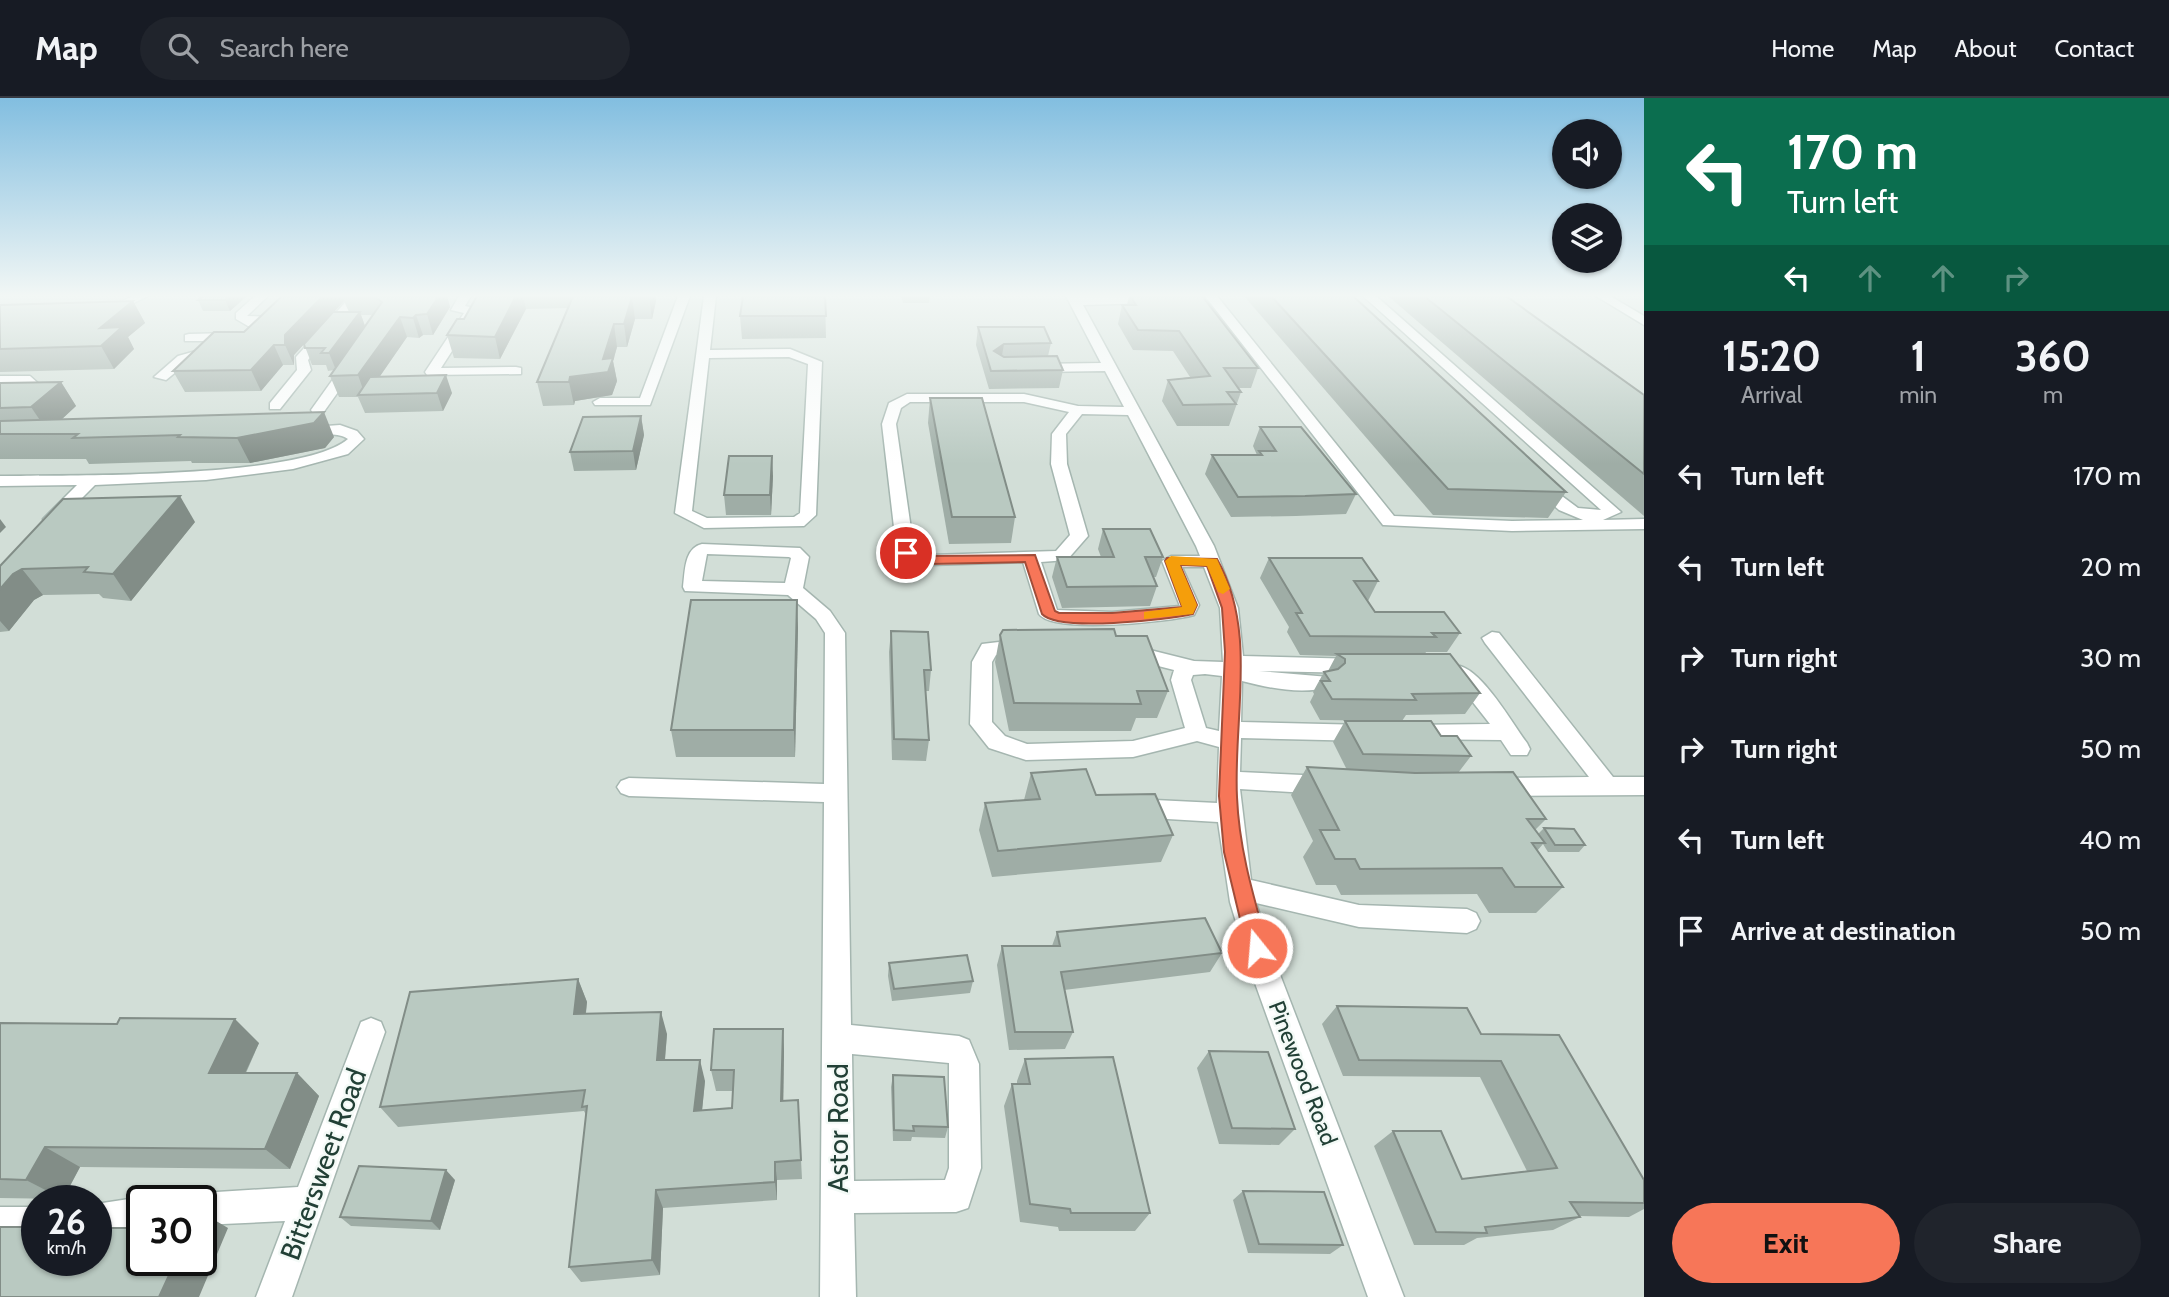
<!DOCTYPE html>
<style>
body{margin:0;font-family:Cabin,sans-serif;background:#20242c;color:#f1f3f6;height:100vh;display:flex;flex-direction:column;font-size:26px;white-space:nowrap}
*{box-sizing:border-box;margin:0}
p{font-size:23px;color:#9ea1a6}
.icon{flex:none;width:38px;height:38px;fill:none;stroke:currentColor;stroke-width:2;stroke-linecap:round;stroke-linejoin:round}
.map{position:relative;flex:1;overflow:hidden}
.panel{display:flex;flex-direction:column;background:#171b24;width:525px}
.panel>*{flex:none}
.guide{background:#0b6e4f;color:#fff;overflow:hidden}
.controls{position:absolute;left:1552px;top:21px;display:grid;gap:14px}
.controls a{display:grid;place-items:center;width:70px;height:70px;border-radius:50%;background:#171b24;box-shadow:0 2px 5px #0004;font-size:35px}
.speed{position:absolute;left:21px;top:1087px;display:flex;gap:14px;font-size:35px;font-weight:700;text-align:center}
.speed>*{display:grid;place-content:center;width:91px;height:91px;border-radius:50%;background:#171b24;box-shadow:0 2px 5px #0004;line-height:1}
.speed small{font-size:18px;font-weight:400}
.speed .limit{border:4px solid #111;border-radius:10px;background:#fff;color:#111}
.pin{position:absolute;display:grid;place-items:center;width:60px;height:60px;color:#fff;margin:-30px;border:4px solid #fff;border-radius:50%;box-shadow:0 2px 7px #0007}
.me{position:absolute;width:77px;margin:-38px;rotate:343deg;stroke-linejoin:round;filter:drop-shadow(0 0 5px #0008)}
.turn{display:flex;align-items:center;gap:24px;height:147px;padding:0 28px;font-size:32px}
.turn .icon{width:91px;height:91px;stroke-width:2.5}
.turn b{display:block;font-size:49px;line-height:60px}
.lanes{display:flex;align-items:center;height:66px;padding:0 28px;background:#0003;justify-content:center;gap:35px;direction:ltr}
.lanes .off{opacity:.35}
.eta{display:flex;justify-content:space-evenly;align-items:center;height:119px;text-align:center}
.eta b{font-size:42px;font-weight:700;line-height:49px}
.action{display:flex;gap:14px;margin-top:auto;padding:14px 28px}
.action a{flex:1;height:80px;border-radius:42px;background:#f77658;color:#111;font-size:28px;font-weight:700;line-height:80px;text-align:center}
.action a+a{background:#20242c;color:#f1f3f6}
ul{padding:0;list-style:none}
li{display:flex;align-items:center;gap:21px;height:91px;padding:0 28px}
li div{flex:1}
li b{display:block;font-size:26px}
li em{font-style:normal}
header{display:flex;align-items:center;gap:42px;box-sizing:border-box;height:98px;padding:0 35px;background:#171b24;border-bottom:2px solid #363941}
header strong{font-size:33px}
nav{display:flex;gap:38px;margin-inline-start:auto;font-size:24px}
.search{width:490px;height:63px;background:#20242c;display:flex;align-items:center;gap:18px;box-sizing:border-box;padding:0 24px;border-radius:38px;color:#9ea1a6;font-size:26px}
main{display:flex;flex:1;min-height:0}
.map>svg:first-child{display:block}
.built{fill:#d2ded7;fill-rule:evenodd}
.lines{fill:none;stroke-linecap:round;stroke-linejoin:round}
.minor-casing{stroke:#a5b6b0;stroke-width:3}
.minor{fill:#fff;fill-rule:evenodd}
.wall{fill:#9fada6;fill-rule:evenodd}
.shaded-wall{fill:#828d87}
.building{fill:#b9c9c1;stroke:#828d87;stroke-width:2}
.route{fill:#f77658;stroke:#a14d39;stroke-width:2}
.slow{fill:#f59e0b}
.labels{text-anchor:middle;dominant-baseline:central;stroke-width:5;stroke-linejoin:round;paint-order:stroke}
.street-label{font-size:23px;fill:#224036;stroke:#f4faf7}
.near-street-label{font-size:28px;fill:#224036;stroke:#f4faf7}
</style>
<header>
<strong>Map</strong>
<div class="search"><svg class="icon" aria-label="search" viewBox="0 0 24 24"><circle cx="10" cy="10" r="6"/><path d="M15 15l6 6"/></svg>Search here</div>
<nav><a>Home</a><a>Map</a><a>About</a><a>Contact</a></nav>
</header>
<main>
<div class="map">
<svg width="1644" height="1199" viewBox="0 0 1644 1199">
<rect width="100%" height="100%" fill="#e3eee9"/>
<!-- built -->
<path class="built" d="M0,198H1644V1199H0ZM37,1102H96V1162H37ZM142,1102H201V1162H142Z"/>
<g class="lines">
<defs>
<g id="minor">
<path d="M133,198H148L107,218L97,215Z"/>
<path d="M255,198H268L247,218L275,219L281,223L279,226L248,228L236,221V215Z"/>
<path d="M351,198H363L308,262L311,272L280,311H270V305L297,272L296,259Z"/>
<path d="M459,198H471L465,208L479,211L441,270L516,269L521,270V276L427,277L425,274L464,215L451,212Z"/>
<path d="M678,198H690L650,307H595L593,304L600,300H640Z"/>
<path d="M704,198H716L710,252L790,251L822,264L816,417L804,428L704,430L675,415ZM789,259L808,266L800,415L794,419L707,420L692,413L709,260Z"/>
<path d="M1066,198H1155L1149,205L1083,207L1214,448L1238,510L1243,558L1360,561L1370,568L1360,575L1259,573L1329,579L1332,584L1329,589C1302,597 1269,590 1242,583L1241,624L1367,627L1375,629L1378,635L1375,641L1367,643L1241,640L1240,674L1324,678L1332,681L1336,687L1332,693L1324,696L1240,691L1251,782L1359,807L1467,811L1476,815L1480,823L1476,831L1467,835L1359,829L1256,805L1279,874L1404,1199H1368L1251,874L1230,804L1218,724L1134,719L1126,717L1122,710L1126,703L1134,701L1217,705L1219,649L1197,643L1133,659L1026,662L989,650L970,626L972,564L982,546L1025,541L1035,548L1032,553L996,557L992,564V624L1005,638L1027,646L1133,643L1185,630L1171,582L1174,572L1123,559L1120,554L1130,547L1194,563L1223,564L1220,510L1204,469H1182L1199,507L1194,517C1169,524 1053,536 1039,516L1023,464L930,467L900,459L897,455L882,326L889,305L907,296H1024L1078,308L1124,309L1105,273L1036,274L1029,270L1036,266L1101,265ZM910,304H1024L1069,314L1052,336L1051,366L1070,437L1056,453L931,457L914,452L896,326L901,310ZM1082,316L1128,317L1196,448L1200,458H1171L1162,463L1180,508L1112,514L1057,512L1041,464L1067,462L1088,438L1067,366L1066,336ZM1205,576L1222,578L1219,633L1206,630L1191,582L1193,577Z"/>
<path d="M1205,198H1217L1394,418L1512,423L1583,422L1559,412L1533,389L1531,386L1539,381L1578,410L1601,412L1363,198H1376L1621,414L1603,422L1644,421V431L1512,433L1383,427Z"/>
<path d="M1596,198H1610L1644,218V227Z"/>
<path d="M189,236L230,235L236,239L230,243H185V237Z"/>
<path d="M214,248L219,249V255L188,264L166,282L154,279L178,258Z"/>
<path d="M346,263L358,266L323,315H313L311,312Z"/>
<path d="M0,278H30L40,287L19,301L0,302V294H11L25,286H0Z"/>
<path d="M340,327L357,333L364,341L348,356L293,371L206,382L95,387L57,425L51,426L43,421L77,387L0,388V378C69,377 301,381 348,341C332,330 309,344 296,333L298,330Z"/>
<path d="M702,446L800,450L809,459L803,490L830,513L845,535L851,927L959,938L969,942L979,966L981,1070L968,1110L956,1114L854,1115L856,1199H820L824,704L629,698L621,695L617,689L621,683L629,680L824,686L825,535L816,521L788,497L685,493L683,489C685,474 684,450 702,446ZM707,456L789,459L791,460L785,485L702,483ZM852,956L949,965V1070L945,1082L854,1083Z"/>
<path d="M1492,534L1499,535L1613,679H1644V697L1496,698L1488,695L1484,689L1488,683L1496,680L1589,679L1485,545L1482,540Z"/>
<path d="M1460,568C1484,575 1512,625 1527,645L1530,651L1527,657H1511L1501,642L1402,641L1399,635L1402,629L1410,627L1490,626L1450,575Z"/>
<path d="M371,920L381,924L385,934L292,1199H256L285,1123L201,1127V1102H188L201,1095L298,1089L361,924Z"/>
<path d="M142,1099L149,1102H142V1133L96,1140V1106Z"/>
<rect x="0" y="1109" width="37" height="34"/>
</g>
</defs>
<!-- minor casing -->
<use href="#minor" class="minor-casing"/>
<!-- minor -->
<use href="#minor" class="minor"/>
</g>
<!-- wall -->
<g class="wall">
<path d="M203,198H247L230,213H203L198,202Z"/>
<path d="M282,198H447L450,209L433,237H423L419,240L407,239L380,278L452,295L443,313L365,315L358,299H339L330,278L334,272L328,273L326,267H312L304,246L294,257V267H283L261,293L185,294L173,273L244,234ZM344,203L349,214H334ZM361,217H372L365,228Z"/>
<path d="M477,198H656V203L652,221H635L627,249H617L613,263L617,283L612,297L575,303L574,307L543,308L537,284L569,210L526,211L500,261L454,260L447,237L464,221Z"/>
<path d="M825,198L826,240L742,241L740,218Z"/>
<path d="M901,198H930L929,205H903Z"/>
<path d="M1129,198H1202L1258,270L1251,290H1239L1241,294L1229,328H1177L1162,303L1168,282L1190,279L1173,253L1133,252L1118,226L1122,207H1127Z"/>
<path d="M1244,198H1353L1566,394L1548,420L1433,417Z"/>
<path d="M1388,198H1506L1644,297V418Z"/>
<path d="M133,203L145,225L128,239L134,251L114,271L0,274V207Z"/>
<path d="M978,229L1051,245L1048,258L1063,272L1059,290L989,291L976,247Z"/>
<path d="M61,284L76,308L62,321L334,339L325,350L250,365H192L191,363L89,366L86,361H0V285Z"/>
<path d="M930,300L1015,419L1011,445L949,446L928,325Z"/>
<path d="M641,318L644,337L636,372L574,373L570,354Z"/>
<path d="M1260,329L1356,396L1346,416L1296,418L1231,419L1205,376L1212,357H1257L1253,348Z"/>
<path d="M773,378L771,417H726L724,397Z"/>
<path d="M195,424L131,503L103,500L99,496L43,497L34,502L9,533L0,534V468Z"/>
<path d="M1103,431L1163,459L1156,479H1153L1157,488L1150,508L1062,510L1052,479L1057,459H1101L1098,451Z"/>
<path d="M1269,460L1378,483L1368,503L1375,514L1460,535L1447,554H1426L1425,556L1480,595L1465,616L1406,617L1402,623L1320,622L1310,604L1314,596L1313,594L1324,574L1328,573L1336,558L1300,557L1287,534L1289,529L1260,480Z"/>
<path d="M798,529L795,659H676L671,632Z"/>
<path d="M891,533L931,572L929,593H925L929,642L926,663L892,662L889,554Z"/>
<path d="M1000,537L1116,538L1168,593L1157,620H1136L1131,633H1009L995,564Z"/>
<path d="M1345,623L1441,638L1471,658L1458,675L1546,721L1535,732L1538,736L1544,730L1585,747L1579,754H1548L1543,746L1537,753L1563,789L1536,815H1489L1477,796L1341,797L1336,787H1316L1303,759L1313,743L1291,697L1307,669L1347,672L1333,644Z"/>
<path d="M1031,675L1096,697L1173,737L1161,764L992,779L979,732L985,705L1024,702Z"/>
<path d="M1057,834L1222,855L1210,874L1064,892L1073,934L1065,951L1009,952L997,867L1002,848H1052Z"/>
<path d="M889,865L973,883L970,895L892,903L888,878Z"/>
<path d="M578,881L587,904L586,915L667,936L665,962L705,983L702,1012L732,1010L733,993H716L711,972L783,931L784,953L783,1003L798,1002L802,1081L777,1082V1102L663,1110L660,1177L581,1184L569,1169L586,1017L584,1013L398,1029L380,1009Z"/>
<path d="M1337,908L1481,936L1644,1082V1111L1629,1119L1579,1118L1580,1119L1553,1132L1477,1140L1464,1147H1414L1374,1048L1393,1033L1462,1081L1527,1073L1480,979L1343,978L1322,926Z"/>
<path d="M0,925L259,945L246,975H297L319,998L290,1071L80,1069L63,1101L0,1100Z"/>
<path d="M1209,953L1295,1031L1279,1047L1219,1046L1197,970Z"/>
<path d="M1025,961L1150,1115L1135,1133H1059L1058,1129L1020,1124L1004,1008L1012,986H1017V983Z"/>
<path d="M893,977L948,1029L945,1040L912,1039L911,1043H893L891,989Z"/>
<path d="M455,1082L440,1132L351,1128L340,1119Z"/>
<path d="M1243,1093L1343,1147L1330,1156L1248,1155L1233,1102Z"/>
</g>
<!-- shaded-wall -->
<g class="shaded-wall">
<path d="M230,198H247L230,213L225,202Z"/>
<path d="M323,198H343L344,203L294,257V267L285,247V237Z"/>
<path d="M439,198H447L450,209L433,237L427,216Z"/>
<path d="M516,198H523L526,211L500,261L495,239Z"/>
<path d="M649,198H656V203L652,221Z"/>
<path d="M632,199L635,221L627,249L624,226Z"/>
<path d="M133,203L145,225L128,239L134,251L114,271L101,248L100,230Z"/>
<path d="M360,214L366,231L336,272L329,255Z"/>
<path d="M416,217L423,237L419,240L413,220Z"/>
<path d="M400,219L407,239L367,297H365L358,277Z"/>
<path d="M614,226L617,249L613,263L617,283L612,297L575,303L574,307L569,284L570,279L603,261Z"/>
<path d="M1004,246L1001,263L994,253Z"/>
<path d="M274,247L283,267L261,293L251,272Z"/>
<path d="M446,277L452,295L443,313L437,295Z"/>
<path d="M61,284L76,308L48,334L31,309Z"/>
<path d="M324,314L334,339L325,350L250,365L237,340Z"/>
<path d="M641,318L644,337L636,372L633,353Z"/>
<path d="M772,358L773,378L771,417L770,397Z"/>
<path d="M180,398L195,424L131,503L113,476Z"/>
<path d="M0,421L6,429L0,435Z"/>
<path d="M22,471L43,497L34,502L9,533L0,523V491L13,476Z"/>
<path d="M797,502L798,529L795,659L794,632Z"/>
<path d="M578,881L587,904L583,938L574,916Z"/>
<path d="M661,914L667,936L663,983L657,962Z"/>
<path d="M235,921L259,945L235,997L209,975Z"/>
<path d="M783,931L784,953L783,1023L781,1003Z"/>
<path d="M700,962L705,983L700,1033L694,1013Z"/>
<path d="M297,975L319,998L290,1071L265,1051Z"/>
<path d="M45,1049L80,1069L63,1101L26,1082Z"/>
<path d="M775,1064L777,1082V1102L775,1084Z"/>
<path d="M446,1072L455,1082L440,1132L431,1123Z"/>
<path d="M656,1092L663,1110L660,1177L652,1162Z"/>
<path d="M201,1114L228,1130L199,1199H159L176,1162H201Z"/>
</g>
<!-- building -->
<g class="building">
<path d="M203,198H230L225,202H198Z"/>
<path d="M282,198H323L285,237V247H274L251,272L173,273L214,234H244Z"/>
<path d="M373,198H439L427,216L416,217L413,220L400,219L358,277L330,278L382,204Z"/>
<path d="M477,198H516L495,239L447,237L457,221H464Z"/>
<path d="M573,198H649V199H632L624,226H614L603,261L613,260L608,274L570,279L569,284H537Z"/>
<path d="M743,198H825L826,218H740Z"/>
<path d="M1130,198H1202L1258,270H1224L1241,294H1227L1236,306L1183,307L1168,282L1210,278L1179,233L1138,232L1122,207H1136Z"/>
<path d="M1271,198H1353L1566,394L1448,391Z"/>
<path d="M1424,198H1506L1644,297V376Z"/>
<path d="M133,203L100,230L122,229L101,248L0,251V207Z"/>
<path d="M333,214H360L329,255H321L325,250H305L304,246Z"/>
<path d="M978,229H1044L1051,245L1004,246L994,253L1004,259L1057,258L1063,272L991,273Z"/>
<path d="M446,277L437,295L358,297L370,279Z"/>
<path d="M61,284L31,309L0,310V285Z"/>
<path d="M930,300H982L1015,419H952Z"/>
<path d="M324,314L314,325L237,340L178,339L180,337L73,340L78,336H0V323Z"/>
<path d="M641,318L633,353L570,354L583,319Z"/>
<path d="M1260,329H1301L1356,396L1305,398L1238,399L1212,357H1262L1259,353H1276Z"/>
<path d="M729,358H772L770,397H724Z"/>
<path d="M180,398L113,476L84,474L88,469L22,471L13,476L0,491V468L63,401Z"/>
<path d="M1103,431H1150L1163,459H1145L1157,488L1067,489L1057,459H1114Z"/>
<path d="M1269,460H1362L1378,483H1354L1375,514H1444L1460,535H1432L1436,539L1310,538L1296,515H1302Z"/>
<path d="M691,502H797L794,632H671Z"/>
<path d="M1114,531L1116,538H1147L1168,593H1137L1141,606L1014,605L1000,537L1003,532Z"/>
<path d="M891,533L928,534L931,572H924L929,642L894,641Z"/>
<path d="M1337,556H1450L1480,595L1412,596L1416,602L1332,601L1321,583H1330L1324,574L1338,571L1345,565V561Z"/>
<path d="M1345,623H1431L1441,638H1457L1471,658L1363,656Z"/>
<path d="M1307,669L1415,675L1513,674L1546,721H1527L1545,745H1532L1563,789H1515L1502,770L1360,771L1355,761H1335L1320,732H1339Z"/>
<path d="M1086,671L1096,697L1155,696L1173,737L998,753L985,705L1040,701L1031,675Z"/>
<path d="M1544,730L1574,731L1585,747H1555Z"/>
<path d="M1205,820L1222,855L1061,874L1073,934H1015L1002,848H1060L1057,834Z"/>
<path d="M967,857L973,883L894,891L889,865Z"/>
<path d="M578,881L574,916L661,914L657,962H700L694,1013L732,1010L734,972H711L714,931H783L781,1003L798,1002L801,1062L775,1064V1084L656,1092L652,1162L569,1169L587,1008L582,1009L585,992L380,1009L410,894Z"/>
<path d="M1337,908L1467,910L1481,936L1559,937L1644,1082V1105L1570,1104L1580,1119L1485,1129L1487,1135L1436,1134L1393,1033H1441L1462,1081L1557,1070L1501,963L1359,962Z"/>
<path d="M120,920L235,921L209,975H297L265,1051L45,1049L26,1082L0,1081V925L117,926Z"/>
<path d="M1209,953L1268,954L1295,1031L1232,1030Z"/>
<path d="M1113,959L1150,1115H1071L1070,1111L1030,1106L1012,986H1030L1025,961Z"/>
<path d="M893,977L944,979L948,1029L913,1028L914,1033L894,1032Z"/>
<path d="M359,1068L446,1072L431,1123L340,1119Z"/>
<path d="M1243,1093L1324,1094L1343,1147L1259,1146Z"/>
<path d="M0,1129H37V1162H96V1130H142V1162H176L159,1199H0Z"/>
</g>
<!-- sky -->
<linearGradient id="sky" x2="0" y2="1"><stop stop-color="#82bee0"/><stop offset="0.54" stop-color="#f2f7f5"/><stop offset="1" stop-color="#f2f7f5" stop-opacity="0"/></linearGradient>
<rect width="1644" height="366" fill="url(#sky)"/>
<!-- route -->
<path class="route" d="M906,451L930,458L1035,457L1055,513L1059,515H1112L1182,509L1165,463L1167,460L1217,461C1258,533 1233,621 1237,699C1239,751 1254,800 1268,850L1265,857L1257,860L1250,857L1247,850L1224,754L1219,698L1225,554L1222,510L1207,468L1180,467L1197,507L1193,516C1167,522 1058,534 1042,516L1025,464L930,466L901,458V452Z"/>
<!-- slow -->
<path class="slow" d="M1171,458L1217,461L1230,491L1223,496L1218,494L1207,468L1180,467L1197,507L1193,516L1144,521V514L1182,509L1165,463Z"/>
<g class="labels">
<!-- street labels -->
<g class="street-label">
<text transform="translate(1303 975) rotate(69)">Pinewood Road</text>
</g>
<!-- near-street labels -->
<g class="near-street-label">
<text transform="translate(838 1030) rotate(-90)">Astor Road</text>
<text transform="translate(323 1066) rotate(-70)">Bittersweet Road</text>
</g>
</g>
</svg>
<div class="controls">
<a><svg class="icon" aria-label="sound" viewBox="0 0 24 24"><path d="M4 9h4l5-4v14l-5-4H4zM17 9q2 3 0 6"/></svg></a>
<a><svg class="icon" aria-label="layers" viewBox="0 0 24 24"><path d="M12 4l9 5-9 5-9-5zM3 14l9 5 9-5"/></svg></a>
</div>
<div class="speed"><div>26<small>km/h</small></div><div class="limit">30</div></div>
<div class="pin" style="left:906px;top:455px;background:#d93025"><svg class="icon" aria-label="arrive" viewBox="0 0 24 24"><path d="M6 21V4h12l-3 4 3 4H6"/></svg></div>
<svg class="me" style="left:1257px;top:850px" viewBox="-20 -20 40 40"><circle r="17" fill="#f77658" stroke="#fff" stroke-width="3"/><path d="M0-11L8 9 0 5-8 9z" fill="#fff"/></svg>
</div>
<section class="panel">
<div class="guide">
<div class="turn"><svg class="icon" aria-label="left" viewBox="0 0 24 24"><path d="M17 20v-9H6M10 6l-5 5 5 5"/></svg><div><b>170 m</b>Turn left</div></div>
<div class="lanes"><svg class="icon" aria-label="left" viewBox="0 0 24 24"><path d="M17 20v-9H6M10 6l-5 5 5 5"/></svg><svg class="icon off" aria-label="ahead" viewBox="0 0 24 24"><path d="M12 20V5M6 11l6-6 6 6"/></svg><svg class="icon off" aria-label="ahead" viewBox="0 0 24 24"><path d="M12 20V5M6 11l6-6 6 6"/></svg><svg class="icon off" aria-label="right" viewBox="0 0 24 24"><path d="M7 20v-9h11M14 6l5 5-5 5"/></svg></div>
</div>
<div class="eta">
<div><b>15:20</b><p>Arrival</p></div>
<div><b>1</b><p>min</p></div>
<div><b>360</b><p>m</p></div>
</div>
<ul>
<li><svg class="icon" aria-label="left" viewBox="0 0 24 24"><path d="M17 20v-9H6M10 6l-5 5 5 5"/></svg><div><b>Turn left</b></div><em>170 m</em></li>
<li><svg class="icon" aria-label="left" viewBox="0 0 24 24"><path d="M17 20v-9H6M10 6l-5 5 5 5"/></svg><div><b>Turn left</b></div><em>20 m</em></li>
<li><svg class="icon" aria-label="right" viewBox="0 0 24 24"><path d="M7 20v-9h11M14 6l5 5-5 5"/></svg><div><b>Turn right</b></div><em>30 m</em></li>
<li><svg class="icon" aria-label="right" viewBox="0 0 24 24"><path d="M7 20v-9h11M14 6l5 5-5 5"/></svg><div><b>Turn right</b></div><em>50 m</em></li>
<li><svg class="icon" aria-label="left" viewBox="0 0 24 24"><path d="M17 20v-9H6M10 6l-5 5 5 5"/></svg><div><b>Turn left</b></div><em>40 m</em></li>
<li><svg class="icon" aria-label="arrive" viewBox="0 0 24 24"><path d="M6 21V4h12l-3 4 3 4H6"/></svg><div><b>Arrive at destination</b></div><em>50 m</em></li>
</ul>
<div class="action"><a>Exit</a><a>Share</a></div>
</section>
</main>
